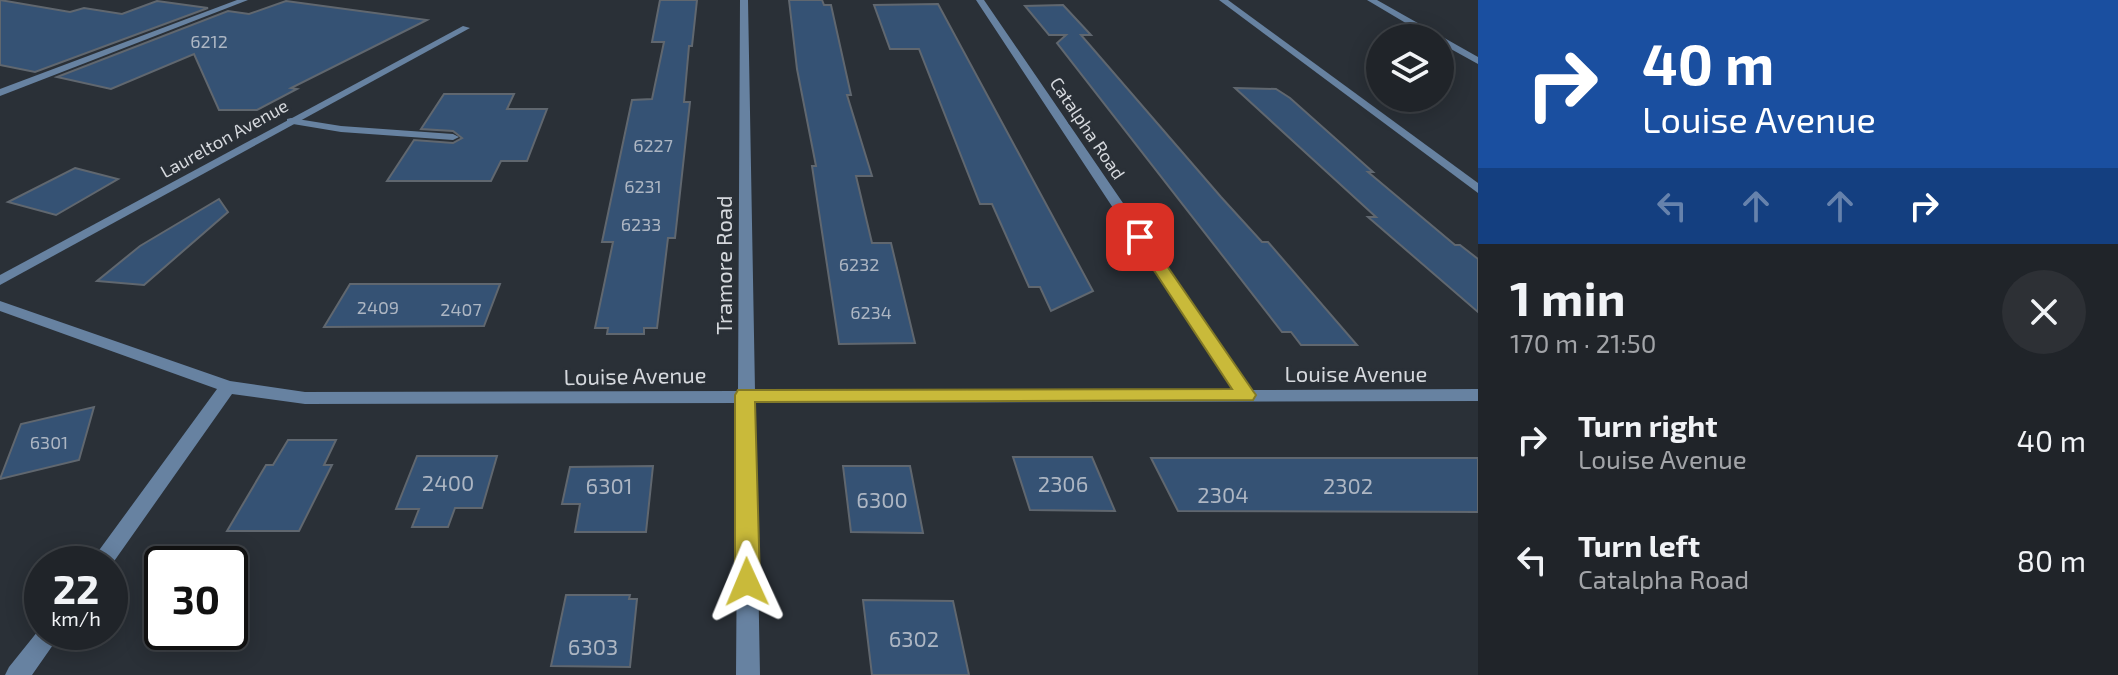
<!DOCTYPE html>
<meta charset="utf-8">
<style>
body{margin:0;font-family:"Exo 2",sans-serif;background:#2d3035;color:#f1f3f6;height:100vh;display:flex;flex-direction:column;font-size:30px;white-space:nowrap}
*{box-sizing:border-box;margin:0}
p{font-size:26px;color:#a2a4a8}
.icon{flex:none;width:44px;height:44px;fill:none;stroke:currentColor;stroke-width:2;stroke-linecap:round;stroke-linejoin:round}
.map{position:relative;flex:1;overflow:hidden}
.side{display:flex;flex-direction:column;background:#202429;width:640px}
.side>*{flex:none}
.hud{background:#1a4fa0;color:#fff;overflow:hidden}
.tools{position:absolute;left:1366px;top:24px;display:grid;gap:16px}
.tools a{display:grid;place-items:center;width:88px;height:88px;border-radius:50%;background:#202429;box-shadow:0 4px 20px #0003,0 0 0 2px #3d4146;font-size:40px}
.speed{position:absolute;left:24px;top:546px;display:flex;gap:16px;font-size:40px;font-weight:700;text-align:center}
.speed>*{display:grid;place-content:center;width:104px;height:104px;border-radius:50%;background:#202429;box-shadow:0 4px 20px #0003,0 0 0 2px #3d4146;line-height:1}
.speed small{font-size:20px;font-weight:400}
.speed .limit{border:4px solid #111;border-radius:12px;background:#fff;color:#111}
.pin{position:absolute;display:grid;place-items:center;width:68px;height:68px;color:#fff;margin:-34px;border-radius:16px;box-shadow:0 4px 12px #0006}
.me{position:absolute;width:88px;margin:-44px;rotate:359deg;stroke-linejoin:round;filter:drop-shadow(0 0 6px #0008)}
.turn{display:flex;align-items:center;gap:28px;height:168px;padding:0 32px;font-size:36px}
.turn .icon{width:104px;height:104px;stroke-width:2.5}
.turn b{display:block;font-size:56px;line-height:68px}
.lanes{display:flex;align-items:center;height:76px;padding:0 32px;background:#0003;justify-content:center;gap:40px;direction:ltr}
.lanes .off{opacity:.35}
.round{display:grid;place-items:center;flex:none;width:84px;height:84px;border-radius:42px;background:#2d3035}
.headline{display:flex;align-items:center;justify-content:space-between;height:136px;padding:0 32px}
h1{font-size:48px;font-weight:700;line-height:60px}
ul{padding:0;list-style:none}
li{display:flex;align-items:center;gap:24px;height:120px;padding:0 32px}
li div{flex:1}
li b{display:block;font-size:30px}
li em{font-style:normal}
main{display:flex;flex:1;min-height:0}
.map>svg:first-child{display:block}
.building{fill:#355274;stroke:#60676f;stroke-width:2}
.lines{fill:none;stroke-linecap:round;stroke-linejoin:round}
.service{fill:#6782a1;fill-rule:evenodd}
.minor{fill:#6782a1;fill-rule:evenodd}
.tertiary{fill:#6782a1;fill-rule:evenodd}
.route{fill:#c9ba3a;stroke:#837926;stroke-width:2}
.labels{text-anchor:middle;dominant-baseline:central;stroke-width:6;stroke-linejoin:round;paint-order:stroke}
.number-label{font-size:18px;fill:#adb6c3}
.far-street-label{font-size:18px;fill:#d5d8dd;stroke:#2a3037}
.street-label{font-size:22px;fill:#d5d8dd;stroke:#2a3037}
.near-number-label{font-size:22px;fill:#adb6c3}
</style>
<main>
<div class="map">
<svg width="1478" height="675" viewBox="0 0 1478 675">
<rect width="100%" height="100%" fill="#2a3037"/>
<!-- building -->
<g class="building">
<path d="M0,0L70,12L84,8L122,14L157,1L208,8L35,72L0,65Z"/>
<path d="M660,0H697L692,46H689L684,102H690L675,238H668L657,328H644V334H607L608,328H595L613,242H602L632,100L652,99L664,42H652Z"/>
<path d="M789,0H822L824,5H831L851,95H847L872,176H856L872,243H891L915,343L839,344L812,166H816L797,69Z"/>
<path d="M286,1L427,20L291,88L297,89L257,110H219L194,54L111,89L57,77L228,11L249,14Z"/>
<path d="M938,4L1093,291L1051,311L1040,287H1029L992,204H980L919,49H890L874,5Z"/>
<path d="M1063,5L1091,35H1081L1221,197L1262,242H1268L1357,345H1301L1291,332H1282L1057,43L1066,35H1049L1025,6Z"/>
<path d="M1235,88L1276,89L1290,98L1373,172H1368L1455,245H1460L1478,259V312L1368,217H1376Z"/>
<path d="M444,94H514L507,109H547L527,161H501L491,181H387L414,140L453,143L462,138L453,131L421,129Z"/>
<path d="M75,168L118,179L56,215L8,202Z"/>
<path d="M219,199L228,212L144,285L97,281L140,246Z"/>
<path d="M350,284H500L484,326L324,327Z"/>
<path d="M94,407L79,460L0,479L21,424Z"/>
<path d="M288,440H336L324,465H332L299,531H227L266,465H273Z"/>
<path d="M417,456H497L482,508H455L448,527H412L419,509H396Z"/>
<path d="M1013,457H1092L1115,511L1030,510Z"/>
<path d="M1151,458H1478V512L1178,511Z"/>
<path d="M653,466L646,532H575L580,504H562L570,467Z"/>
<path d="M843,466H910L923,533L851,532Z"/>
<path d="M566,595H630L629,599H637L630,667L551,666Z"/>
<path d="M863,600L953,601L969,675H872Z"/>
</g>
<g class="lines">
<!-- service -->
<g class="service">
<path d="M1367,0H1377L1478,57V64L1440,43V38H1431Z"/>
<path d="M291,118L341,126L453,134L459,137L453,140L341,132L287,123V119Z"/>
</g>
<!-- minor -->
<g class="minor">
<path d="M237,0H248L0,96V89Z"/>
<path d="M740,0H748L755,391L1233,390L976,0H984L1251,390L1478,389V401L755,403L760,675H736L738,403L305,404L232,394L110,567V564H89L217,389L0,311V301L230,381L305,392L738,391Z"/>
<path d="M463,26L470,28L0,285V275Z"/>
<path d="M42,626V632H62L32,675H5L9,667Z"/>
</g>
<!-- tertiary -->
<path class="tertiary" d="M1219,0H1228L1478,183V193Z"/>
</g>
<!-- route -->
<path class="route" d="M1140,233L1145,234L1253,391L1256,395L1253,400L755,402L760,582L756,589L747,593L738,589L735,582V395L738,390L1232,389L1132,237Z"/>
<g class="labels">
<!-- number labels -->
<g class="number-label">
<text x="209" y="41">6212</text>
<text x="653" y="145">6227</text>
<text x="643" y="186">6231</text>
<text x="641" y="224">6233</text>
<text x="859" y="264">6232</text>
<text x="378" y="307">2409</text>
<text x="461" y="309">2407</text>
<text x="871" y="312">6234</text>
<text x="49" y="442">6301</text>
</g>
<!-- far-street labels -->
<g class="far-street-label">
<text transform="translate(1088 128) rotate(56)">Catalpha Road</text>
<text transform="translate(224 138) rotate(-29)">Laurelton Avenue</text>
</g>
<!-- street labels -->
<g class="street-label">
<text transform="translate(723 265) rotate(-90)">Tramore Road</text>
<text x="1356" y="373">Louise Avenue</text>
<text transform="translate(635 375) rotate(-1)">Louise Avenue</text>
</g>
<!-- near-number labels -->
<g class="near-number-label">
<text x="448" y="482">2400</text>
<text x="1063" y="483">2306</text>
<text x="609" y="485">6301</text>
<text x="1348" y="485">2302</text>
<text x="1223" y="494">2304</text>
<text x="882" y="499">6300</text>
<text x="914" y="638">6302</text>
<text x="593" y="646">6303</text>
</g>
</g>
</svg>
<div class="tools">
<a><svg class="icon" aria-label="layers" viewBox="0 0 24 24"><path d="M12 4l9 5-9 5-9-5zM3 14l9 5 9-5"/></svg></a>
</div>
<div class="speed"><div>22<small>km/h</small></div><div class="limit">30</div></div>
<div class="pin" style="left:1140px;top:237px;background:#d93025"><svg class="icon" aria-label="arrive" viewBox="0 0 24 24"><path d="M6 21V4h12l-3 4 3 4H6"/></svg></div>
<svg class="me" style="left:747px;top:582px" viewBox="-20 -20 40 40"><path d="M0-17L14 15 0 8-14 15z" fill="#c9ba3a" stroke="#fff" stroke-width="4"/></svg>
</div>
<section class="side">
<div class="hud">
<div class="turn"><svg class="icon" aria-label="right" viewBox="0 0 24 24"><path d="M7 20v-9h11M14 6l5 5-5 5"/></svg><div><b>40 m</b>Louise Avenue</div></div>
<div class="lanes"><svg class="icon off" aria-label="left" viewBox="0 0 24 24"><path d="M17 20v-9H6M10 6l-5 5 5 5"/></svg><svg class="icon off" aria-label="ahead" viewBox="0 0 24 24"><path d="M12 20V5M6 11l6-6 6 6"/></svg><svg class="icon off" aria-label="ahead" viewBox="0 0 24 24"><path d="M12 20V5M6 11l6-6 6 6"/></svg><svg class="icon" aria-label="right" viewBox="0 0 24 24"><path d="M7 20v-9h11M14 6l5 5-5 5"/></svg></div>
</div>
<div class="headline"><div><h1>1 min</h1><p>170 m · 21:50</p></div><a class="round"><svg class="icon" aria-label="close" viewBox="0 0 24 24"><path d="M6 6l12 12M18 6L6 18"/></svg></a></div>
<ul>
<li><svg class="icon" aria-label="right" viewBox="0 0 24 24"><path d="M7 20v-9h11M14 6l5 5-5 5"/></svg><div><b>Turn right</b><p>Louise Avenue</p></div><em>40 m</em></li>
<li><svg class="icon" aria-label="left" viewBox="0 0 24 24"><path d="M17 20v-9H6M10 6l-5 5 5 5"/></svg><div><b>Turn left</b><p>Catalpha Road</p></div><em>80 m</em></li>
</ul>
</section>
</main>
